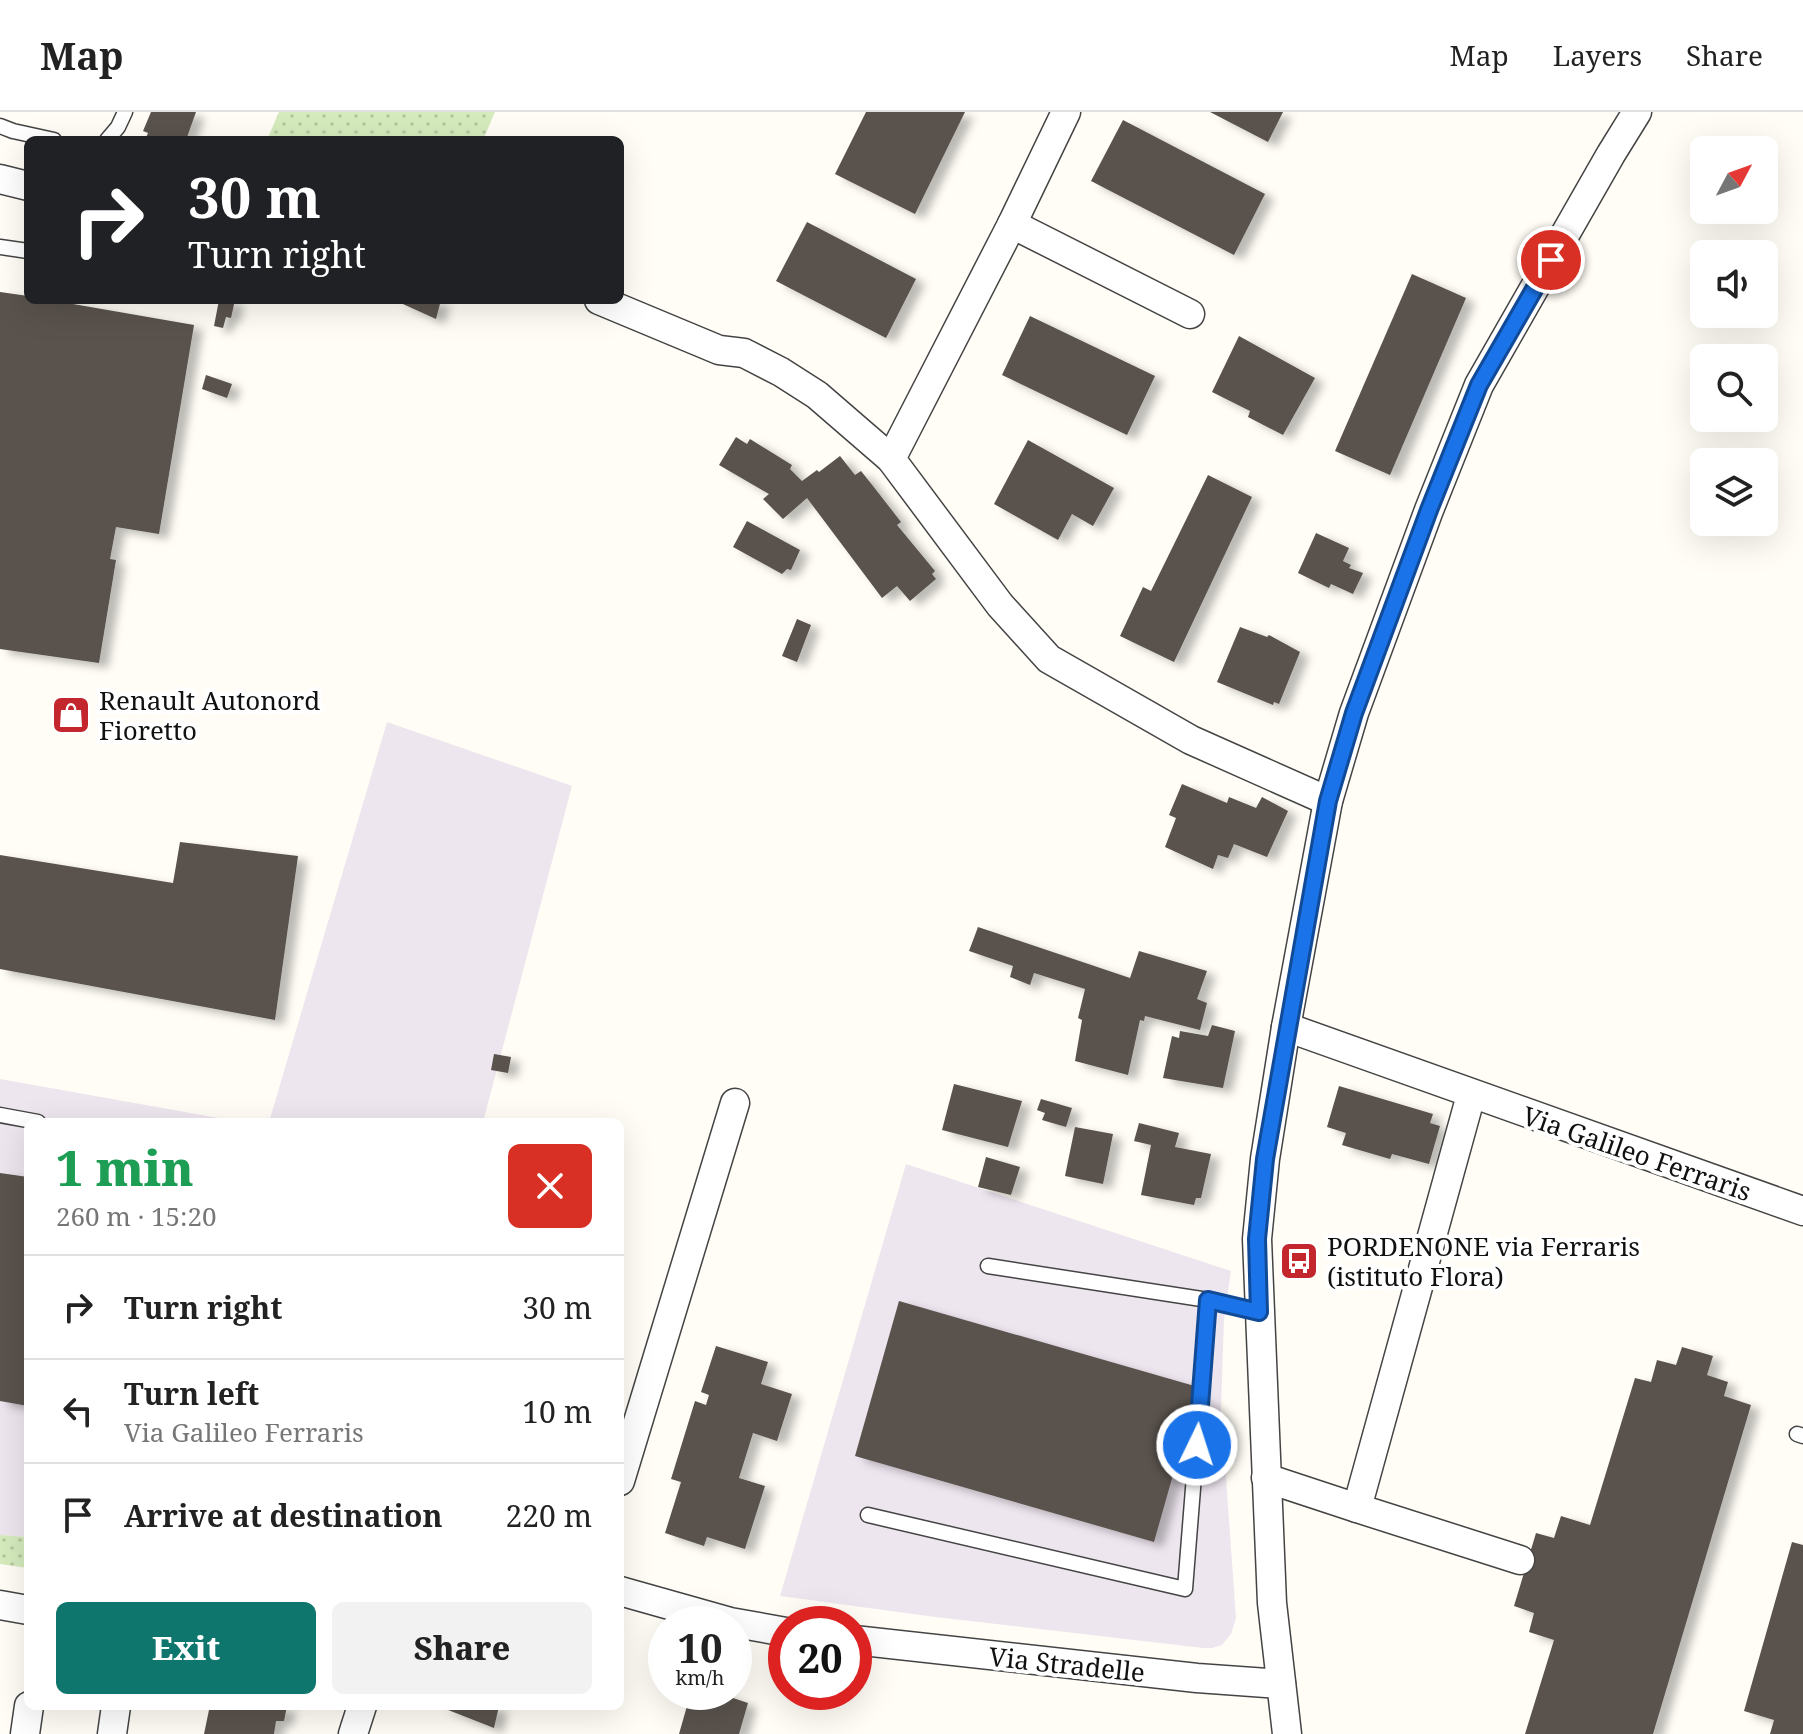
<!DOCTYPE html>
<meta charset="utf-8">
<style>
body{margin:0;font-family:"Noto Serif",serif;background:#f2f2f2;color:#222;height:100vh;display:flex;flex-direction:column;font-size:30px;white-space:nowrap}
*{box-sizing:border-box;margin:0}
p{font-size:26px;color:#767676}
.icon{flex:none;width:44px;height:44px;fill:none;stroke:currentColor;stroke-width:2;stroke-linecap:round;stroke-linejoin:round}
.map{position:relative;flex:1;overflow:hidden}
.details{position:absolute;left:24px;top:1006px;width:600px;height:592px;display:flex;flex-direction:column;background:#fff;border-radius:12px;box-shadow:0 8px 32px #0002}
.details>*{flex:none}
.banner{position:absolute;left:24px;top:24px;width:600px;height:168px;border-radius:12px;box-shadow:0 8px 32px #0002;background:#202124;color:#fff;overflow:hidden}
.needle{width:52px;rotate:49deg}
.tools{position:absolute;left:1690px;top:24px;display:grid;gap:16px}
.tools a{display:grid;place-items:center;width:88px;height:88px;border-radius:12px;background:#fff;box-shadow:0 8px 32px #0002;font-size:40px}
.speed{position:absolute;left:648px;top:1494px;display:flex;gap:16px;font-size:40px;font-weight:700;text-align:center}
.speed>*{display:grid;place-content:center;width:104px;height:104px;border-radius:50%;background:#fff;box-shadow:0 8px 32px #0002;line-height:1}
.speed small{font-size:20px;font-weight:400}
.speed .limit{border:12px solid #d22;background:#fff;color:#111}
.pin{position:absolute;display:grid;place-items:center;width:68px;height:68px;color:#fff;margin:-34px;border:4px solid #fff;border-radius:50%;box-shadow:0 2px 8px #0007}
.me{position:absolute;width:88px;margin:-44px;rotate:4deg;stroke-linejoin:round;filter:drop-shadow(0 0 6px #0008)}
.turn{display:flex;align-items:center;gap:28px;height:168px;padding:0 32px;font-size:36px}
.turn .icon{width:104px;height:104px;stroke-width:2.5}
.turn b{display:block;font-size:56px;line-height:68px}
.round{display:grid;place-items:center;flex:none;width:84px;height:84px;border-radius:12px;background:#f2f2f2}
.headline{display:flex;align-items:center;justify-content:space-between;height:136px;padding:0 32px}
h1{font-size:48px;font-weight:800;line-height:60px;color:#1e9e55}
.action{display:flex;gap:16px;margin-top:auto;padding:16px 32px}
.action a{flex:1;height:92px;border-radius:12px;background:#0f766e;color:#fff;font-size:32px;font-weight:800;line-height:92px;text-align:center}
.action a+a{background:#f2f2f2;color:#222}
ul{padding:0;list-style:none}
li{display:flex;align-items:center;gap:24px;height:104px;padding:0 32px;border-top:2px solid #e0e0e0}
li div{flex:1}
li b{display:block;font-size:30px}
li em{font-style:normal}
header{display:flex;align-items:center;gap:48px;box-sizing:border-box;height:112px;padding:0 40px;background:#fff;border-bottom:2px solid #e0e0e0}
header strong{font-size:38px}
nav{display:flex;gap:44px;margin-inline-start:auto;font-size:28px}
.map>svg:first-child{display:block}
.industrial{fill:#eee6ef}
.grass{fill:url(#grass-dots)}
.building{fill:#5a524d;filter:url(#shadow)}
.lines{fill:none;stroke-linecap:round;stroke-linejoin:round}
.lane-casing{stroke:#444;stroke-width:17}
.street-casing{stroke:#444;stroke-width:31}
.lane{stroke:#fff;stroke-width:14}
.street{stroke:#fff;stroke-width:28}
.route-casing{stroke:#114b97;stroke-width:20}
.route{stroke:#1a73e8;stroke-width:14}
.labels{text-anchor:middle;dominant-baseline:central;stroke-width:8;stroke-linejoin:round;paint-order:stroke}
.poi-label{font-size:26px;fill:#111;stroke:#fff;text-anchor:start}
.street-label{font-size:26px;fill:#111;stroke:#fff}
</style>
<header>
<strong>Map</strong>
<nav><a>Map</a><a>Layers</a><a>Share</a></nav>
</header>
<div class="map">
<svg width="1803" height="1622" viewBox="0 0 1803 1622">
<defs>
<pattern id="grass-dots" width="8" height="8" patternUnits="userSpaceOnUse" patternTransform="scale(2)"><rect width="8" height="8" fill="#d5ebbd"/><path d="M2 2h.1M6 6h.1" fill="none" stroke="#b6c8a1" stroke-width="1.8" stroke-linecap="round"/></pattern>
<filter id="shadow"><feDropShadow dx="9" dy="5" stdDeviation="4" flood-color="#0004"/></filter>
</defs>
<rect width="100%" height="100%" fill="#fffdf5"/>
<!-- industrial -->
<g class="industrial">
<path d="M387,610L572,674L483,1010H269Z"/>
<path d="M0,967L241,1010H28V1425L0,1423Z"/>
<path d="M906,1052L1231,1159L1224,1208L1221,1296L1236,1506L1231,1522L1222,1533L1212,1536H1203L935,1505L780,1484Z"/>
</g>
<!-- grass -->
<g class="grass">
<path d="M279,0H495L483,28H267Z"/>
<path d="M0,1423L28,1425V1456L0,1452Z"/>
</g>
<!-- building -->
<g class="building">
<path d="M151,0H196L186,28H145L148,21L143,19Z"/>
<path d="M866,0H965L915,102L835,62Z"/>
<path d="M1210,0H1283L1268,30Z"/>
<path d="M1123,8L1265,82L1234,143L1091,69Z"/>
<path d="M807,110L916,167L886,226L776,169Z"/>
<path d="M1412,162L1466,186L1390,363L1335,339Z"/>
<path d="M0,180L28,184V188H50L194,213L159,422L116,415L110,447L116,448L99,551L0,537Z"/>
<path d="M219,188H235L231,206L226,205L223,216L214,214Z"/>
<path d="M394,188H441L436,207Z"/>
<path d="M1030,204L1155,264L1127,323L1002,263Z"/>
<path d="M1239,224L1315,266L1283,323L1248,305L1250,299L1212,280Z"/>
<path d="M206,263L232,272L227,286L202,277Z"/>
<path d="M736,325L747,332L750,327L792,353L790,357L802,369L817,358L819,360L840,344L855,363L861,359L873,374L901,410L897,413L935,459L932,462L936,467L910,489L897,474L882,486L807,386L783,407L763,387L769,382L719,353Z"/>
<path d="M1028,328L1114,376L1093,414L1072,402L1058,428L994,392Z"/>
<path d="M1208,363L1252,385L1174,550L1120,524L1143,475L1151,479Z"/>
<path d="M747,409L800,438L791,458L787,457L782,462L733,435Z"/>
<path d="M1316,421L1349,436L1343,449L1351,453L1349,456L1363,461L1353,482L1331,472L1329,476L1298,461Z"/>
<path d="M797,507L811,513L797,550L782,544Z"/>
<path d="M1240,515L1267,525L1269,523L1300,540L1279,592L1274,590L1273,593L1217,570Z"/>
<path d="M1182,672L1227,691L1229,685L1256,696L1262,685L1288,699L1267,745L1234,732L1228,746L1218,743L1213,757L1165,735L1176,706L1169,703Z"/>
<path d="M180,730L298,744L275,908L0,857V743L173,771Z"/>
<path d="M978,815L1130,866L1139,839L1207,859L1197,887L1207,891L1200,918L1145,904L1144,909L1140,908L1128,963L1075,949L1082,908L1078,906L1085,877L1034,861L1030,873L1010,865L1013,854L969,839Z"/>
<path d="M1212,913L1235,919L1223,976L1163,966L1172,924L1179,926L1180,919L1208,924Z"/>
<path d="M494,942L511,945L508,961L491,958Z"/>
<path d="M954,972L1022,989L1008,1035L942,1018Z"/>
<path d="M1339,974L1433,1002L1430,1011L1440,1014L1429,1052L1392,1042L1390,1047L1342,1033L1346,1021L1327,1015Z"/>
<path d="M1041,987L1072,996L1066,1015L1042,1008L1045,1001L1037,998Z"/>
<path d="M1139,1011L1179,1021L1175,1035L1211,1042L1201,1086H1196L1194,1093L1141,1083L1151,1033L1134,1029Z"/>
<path d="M1075,1015L1113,1022L1103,1072L1065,1064Z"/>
<path d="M986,1045L1020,1055L1011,1083L978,1075Z"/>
<path d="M0,1061L28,1065V1294L0,1289Z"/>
<path d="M899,1189L1198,1275L1154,1430L855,1344Z"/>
<path d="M716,1234L768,1250L761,1272L792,1282L777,1329L753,1321L739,1366L765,1374L745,1437L707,1425L704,1434L665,1421L681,1370L671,1367L695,1289L706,1293L709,1283L701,1280Z"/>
<path d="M1682,1235L1713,1244L1707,1263L1728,1270L1724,1284L1751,1293L1653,1622H1525L1554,1528L1529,1520L1534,1501L1514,1494L1536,1421L1554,1426L1561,1404L1590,1413L1635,1266L1651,1270L1657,1248L1676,1253Z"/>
<path d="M1792,1430L1803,1433V1622H1770L1774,1608L1744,1599Z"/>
<path d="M691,1580H715L748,1591L739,1622H679Z"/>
<path d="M217,1594H287L284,1609H276L274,1622H204L209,1598H217Z"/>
<path d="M438,1594H499L494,1616Z"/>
</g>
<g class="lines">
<defs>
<g id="lane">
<path d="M0,14L13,19L54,28"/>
<path d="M107,28L118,15L125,0"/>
<path d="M0,135L28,139"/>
<path d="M0,1003L38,1010"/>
<path d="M988,1154L1208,1188L1259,1200"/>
<path d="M1797,1322L1803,1324"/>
<path d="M868,1403L1185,1477L1208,1188"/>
</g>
<g id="street">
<path d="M0,67L28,74"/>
<path d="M1012,112L1190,202"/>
<path d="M599,188L719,238L744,241L781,260L817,283L891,347L1000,493L1049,547L1191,628L1328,689"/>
<path d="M891,347L1012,112L1066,0"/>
<path d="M1286,915L1803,1099"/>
<path d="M1471,983L1357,1396L1520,1448"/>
<path d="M1266,1366L1357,1396"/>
<path d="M620,1369L735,991"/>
<path d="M620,1479L730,1510L786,1520"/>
<path d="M0,1493L28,1498"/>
<path d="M854,1528L1197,1566L1281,1572"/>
<path d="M25,1622L29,1594"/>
<path d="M112,1622L116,1594"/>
<path d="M353,1622L362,1594"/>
<path d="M1287,1622L1272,1491L1257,1127L1265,1047L1286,915L1328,689L1354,601L1429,398L1479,273L1611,42L1637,0"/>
</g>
</defs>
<!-- lane casing -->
<use href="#lane" class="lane-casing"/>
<!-- street casing -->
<use href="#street" class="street-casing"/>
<!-- lane -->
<use href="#lane" class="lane"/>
<!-- street -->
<use href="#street" class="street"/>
</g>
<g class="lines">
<defs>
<path id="route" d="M1197,1333L1208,1188L1259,1200L1257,1127L1265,1047L1328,689L1354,601L1429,398L1479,273L1551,148"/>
</defs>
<!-- route casing -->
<use href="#route" class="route-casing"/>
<!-- route -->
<use href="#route" class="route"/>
</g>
<!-- icons -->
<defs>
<symbol id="shop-square" viewBox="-11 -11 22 22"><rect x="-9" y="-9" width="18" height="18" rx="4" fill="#c4262e" stroke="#fff"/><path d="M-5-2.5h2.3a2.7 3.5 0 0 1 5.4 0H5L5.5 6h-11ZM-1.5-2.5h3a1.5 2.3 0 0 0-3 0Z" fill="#fff"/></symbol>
<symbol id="bus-square" viewBox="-11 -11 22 22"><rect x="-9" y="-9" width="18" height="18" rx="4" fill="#c4262e" stroke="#fff"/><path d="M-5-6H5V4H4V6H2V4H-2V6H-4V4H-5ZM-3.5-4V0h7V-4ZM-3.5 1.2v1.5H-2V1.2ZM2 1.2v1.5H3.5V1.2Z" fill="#fff"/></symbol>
</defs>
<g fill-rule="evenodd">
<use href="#shop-square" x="49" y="581" width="44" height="44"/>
<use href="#bus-square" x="1277" y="1127" width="44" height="44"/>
</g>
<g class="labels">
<!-- poi labels -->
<g class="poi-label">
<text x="99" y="588">Renault Autonord<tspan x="99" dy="30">Fioretto</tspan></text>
<text x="1327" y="1134">PORDENONE via Ferraris<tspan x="1327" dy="30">(istituto Flora)</tspan></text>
</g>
<!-- street labels -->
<g class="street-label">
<text transform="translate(1637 1041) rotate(19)">Via Galileo Ferraris</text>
<text transform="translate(1067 1552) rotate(6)">Via Stradelle</text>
</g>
</g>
</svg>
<div class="tools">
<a><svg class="needle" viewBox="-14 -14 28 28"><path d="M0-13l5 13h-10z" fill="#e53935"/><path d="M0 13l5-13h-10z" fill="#767676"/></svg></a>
<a><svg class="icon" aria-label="sound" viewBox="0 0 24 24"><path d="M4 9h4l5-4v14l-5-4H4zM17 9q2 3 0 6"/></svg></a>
<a><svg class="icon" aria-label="search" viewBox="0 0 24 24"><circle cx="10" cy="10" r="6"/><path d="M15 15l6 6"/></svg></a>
<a><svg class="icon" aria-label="layers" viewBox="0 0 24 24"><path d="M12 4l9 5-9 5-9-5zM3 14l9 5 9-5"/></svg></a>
</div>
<div class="speed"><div>10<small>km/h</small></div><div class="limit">20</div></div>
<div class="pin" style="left:1551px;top:148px;background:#d93025"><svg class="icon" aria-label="arrive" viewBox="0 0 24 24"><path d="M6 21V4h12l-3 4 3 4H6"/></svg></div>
<svg class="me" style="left:1197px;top:1333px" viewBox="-20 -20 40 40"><circle r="17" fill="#1a73e8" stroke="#fff" stroke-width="3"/><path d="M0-11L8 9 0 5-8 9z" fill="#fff"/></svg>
<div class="banner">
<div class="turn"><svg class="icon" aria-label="right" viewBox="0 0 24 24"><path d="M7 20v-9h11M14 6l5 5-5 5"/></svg><div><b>30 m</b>Turn right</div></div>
</div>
<section class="details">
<div class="headline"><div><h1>1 min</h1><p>260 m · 15:20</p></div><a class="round" style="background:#d93025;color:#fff"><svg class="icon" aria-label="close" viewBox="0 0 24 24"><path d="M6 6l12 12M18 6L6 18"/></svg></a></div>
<ul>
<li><svg class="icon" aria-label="right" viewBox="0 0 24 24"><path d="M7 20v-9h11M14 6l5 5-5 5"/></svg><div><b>Turn right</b></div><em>30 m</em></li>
<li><svg class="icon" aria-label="left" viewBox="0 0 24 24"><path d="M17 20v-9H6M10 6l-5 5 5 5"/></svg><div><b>Turn left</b><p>Via Galileo Ferraris</p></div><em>10 m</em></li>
<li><svg class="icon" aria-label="arrive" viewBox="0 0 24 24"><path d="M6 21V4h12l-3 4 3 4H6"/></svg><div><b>Arrive at destination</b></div><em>220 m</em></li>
</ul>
<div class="action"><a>Exit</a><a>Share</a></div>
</section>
</div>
